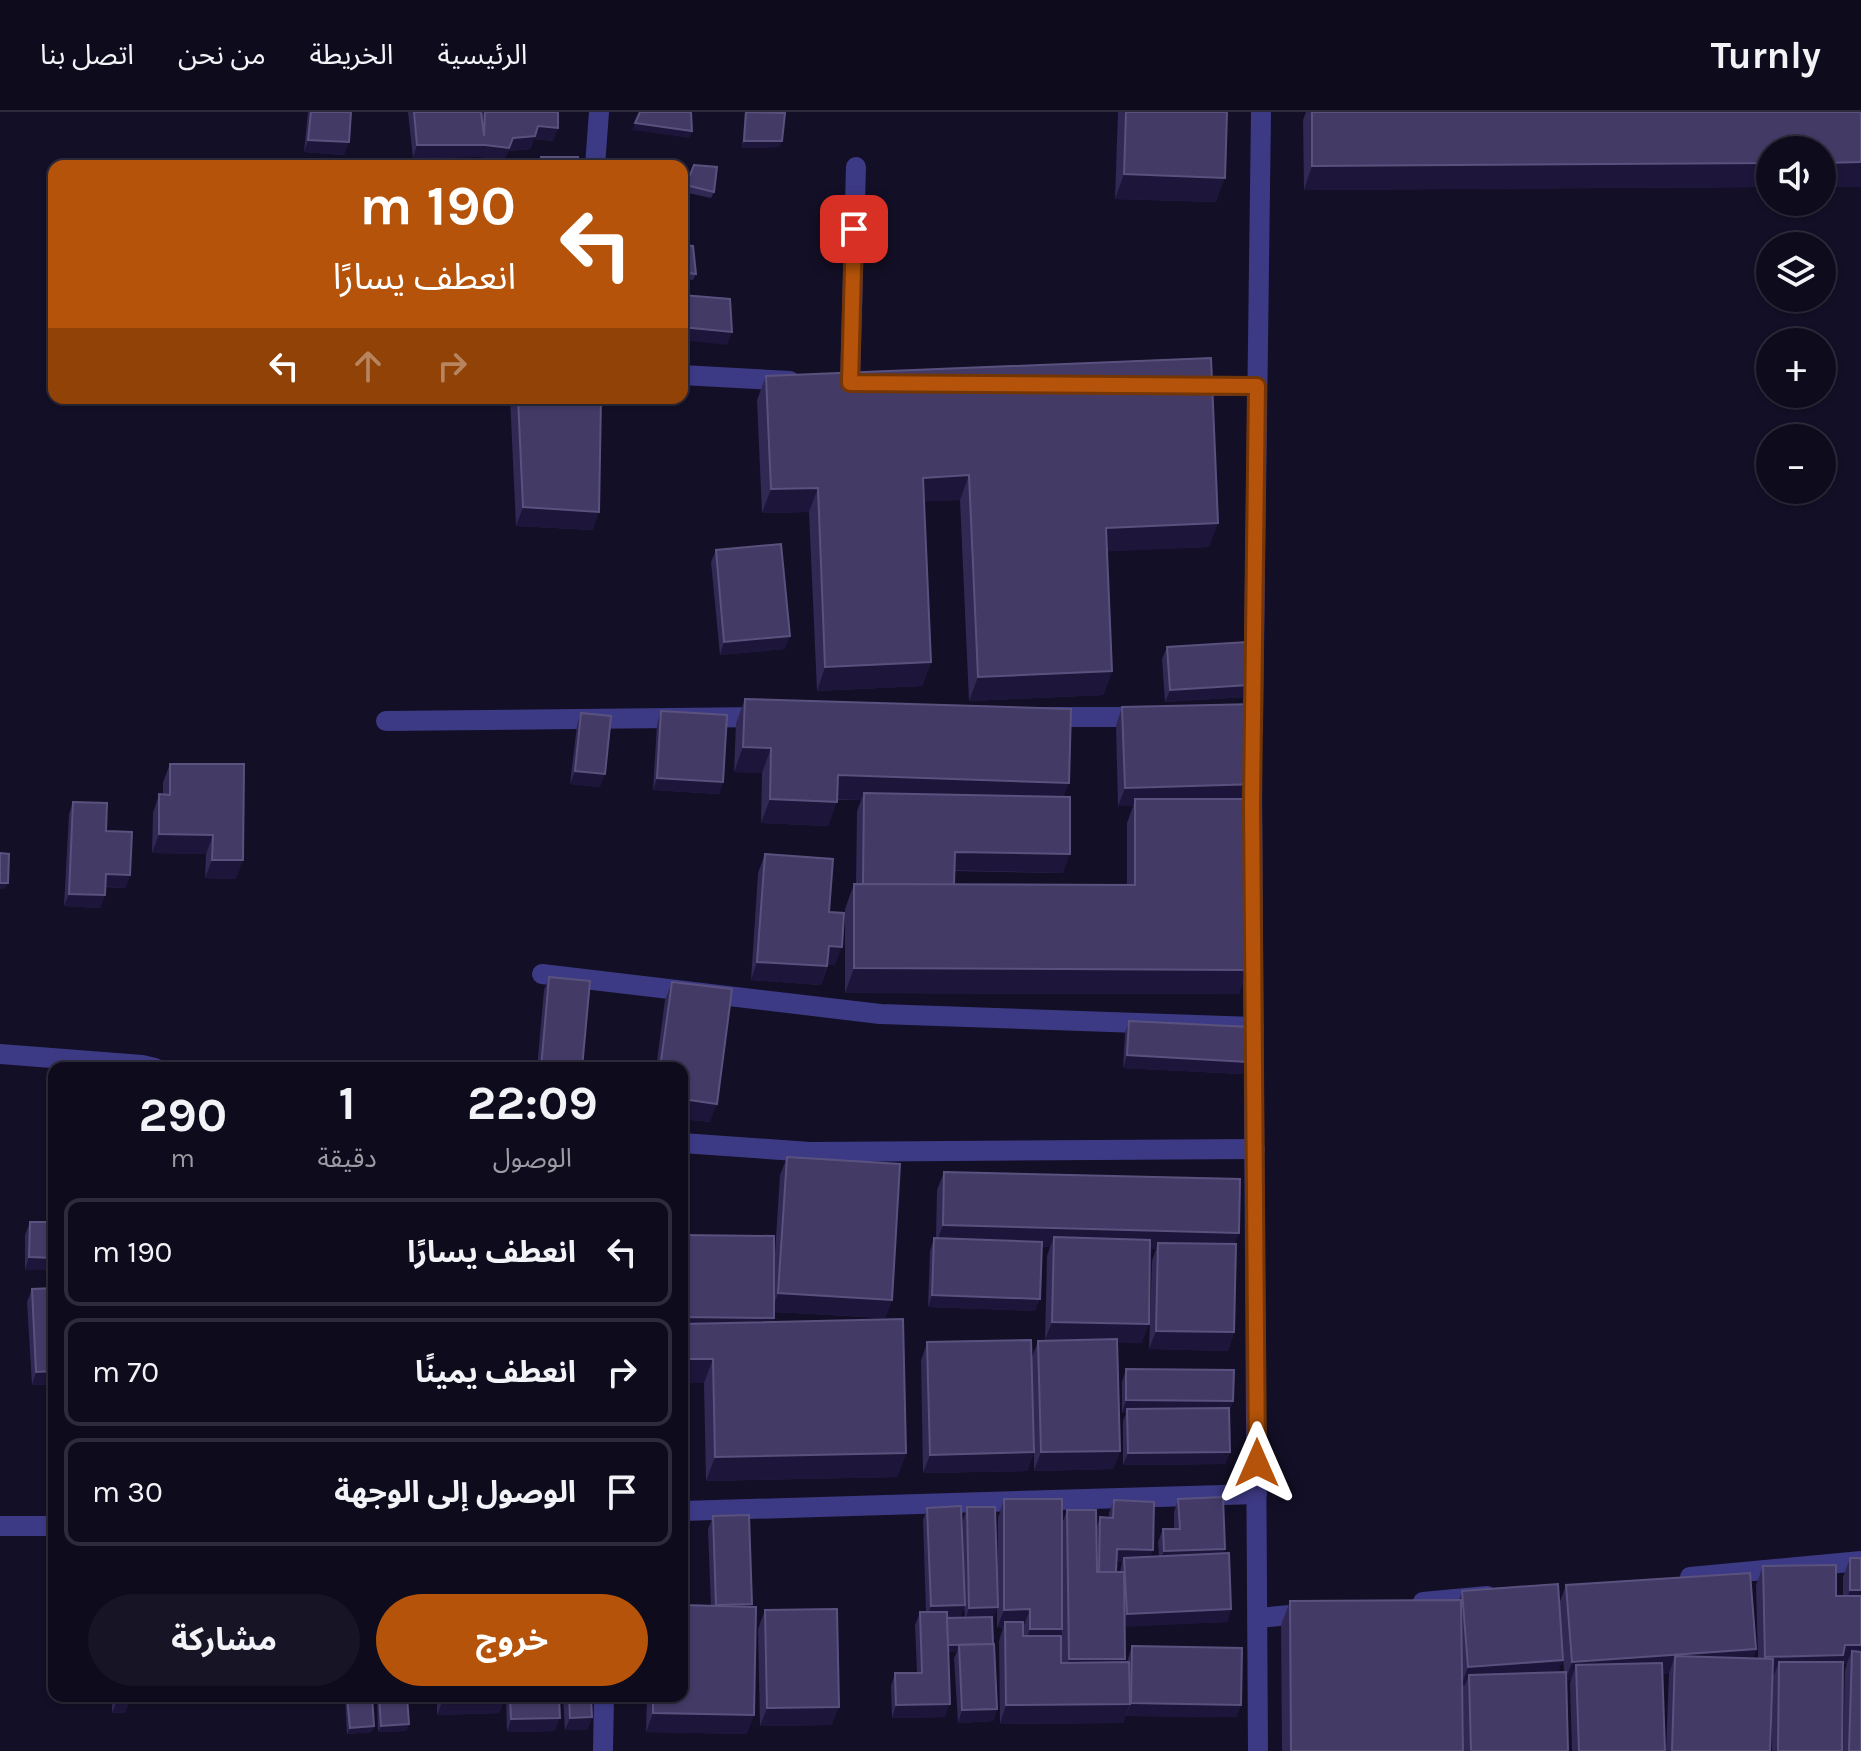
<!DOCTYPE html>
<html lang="ar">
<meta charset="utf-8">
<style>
body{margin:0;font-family:Karla,"Noto Sans Arabic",sans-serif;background:#171425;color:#f1f3f6;direction:rtl;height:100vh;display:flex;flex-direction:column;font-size:30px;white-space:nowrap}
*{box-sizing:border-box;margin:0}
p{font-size:26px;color:#9b9ba3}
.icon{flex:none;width:44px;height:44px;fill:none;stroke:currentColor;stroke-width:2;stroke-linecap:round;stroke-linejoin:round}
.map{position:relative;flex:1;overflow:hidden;direction:ltr}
.details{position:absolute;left:48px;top:950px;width:640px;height:640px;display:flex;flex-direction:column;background:#0e0b1c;border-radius:16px;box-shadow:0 2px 6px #0004,0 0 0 2px #2e2b3b;direction:rtl}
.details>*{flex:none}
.banner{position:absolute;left:48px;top:48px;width:640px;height:244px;border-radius:16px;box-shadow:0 2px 6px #0004,0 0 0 2px #2e2b3b;direction:rtl;background:#b45309;color:#fff;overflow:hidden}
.controls{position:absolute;left:1756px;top:24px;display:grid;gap:16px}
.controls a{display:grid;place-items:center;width:80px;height:80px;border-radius:50%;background:#0e0b1c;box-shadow:0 2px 6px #0004,0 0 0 2px #2e2b3b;font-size:40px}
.pin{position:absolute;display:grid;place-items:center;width:68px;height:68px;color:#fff;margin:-34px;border-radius:16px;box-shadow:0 4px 12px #0006}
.me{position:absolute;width:88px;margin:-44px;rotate:0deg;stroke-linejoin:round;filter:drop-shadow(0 0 6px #0008)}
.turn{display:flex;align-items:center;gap:28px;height:168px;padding:0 40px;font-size:36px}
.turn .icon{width:104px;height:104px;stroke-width:2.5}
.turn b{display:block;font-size:56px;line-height:68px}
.lanes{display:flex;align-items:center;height:76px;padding:0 40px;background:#0003;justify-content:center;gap:40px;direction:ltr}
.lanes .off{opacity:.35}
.eta{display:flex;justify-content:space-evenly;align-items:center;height:136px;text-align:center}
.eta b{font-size:48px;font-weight:700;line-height:56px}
.button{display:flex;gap:16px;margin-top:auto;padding:16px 40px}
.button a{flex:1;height:92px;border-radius:48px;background:#b45309;color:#fff;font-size:32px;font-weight:700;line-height:92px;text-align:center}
.button a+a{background:#171425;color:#f1f3f6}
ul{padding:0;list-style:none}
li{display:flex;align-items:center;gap:24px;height:108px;margin:0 16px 12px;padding:0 24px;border:4px solid #2e2b3b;border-radius:16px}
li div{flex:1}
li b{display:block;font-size:30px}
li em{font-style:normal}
header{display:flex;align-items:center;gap:48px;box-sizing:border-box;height:112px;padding:0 40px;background:#0e0b1c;border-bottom:2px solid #2e2b3b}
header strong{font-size:38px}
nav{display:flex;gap:44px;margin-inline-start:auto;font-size:28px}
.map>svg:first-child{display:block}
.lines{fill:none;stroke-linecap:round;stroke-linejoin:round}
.minor{stroke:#3d3a85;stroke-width:20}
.wall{fill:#312854;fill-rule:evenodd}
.shaded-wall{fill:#1d163a}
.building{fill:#433a66;stroke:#5a527e;stroke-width:2}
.route-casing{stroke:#753606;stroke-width:20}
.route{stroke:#b45309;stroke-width:14}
</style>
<header>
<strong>Turnly</strong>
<nav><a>الرئيسية</a><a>الخريطة</a><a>من نحن</a><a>اتصل بنا</a></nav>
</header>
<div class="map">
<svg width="1861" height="1639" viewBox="0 0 1861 1639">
<rect width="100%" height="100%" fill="#130f26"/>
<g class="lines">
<!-- minor -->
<g class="minor">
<path d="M595,54L599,0"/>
<path d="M682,263L790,269"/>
<path d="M850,271L856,55"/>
<path d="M1186,274H1257"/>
<path d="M1045,605H1145"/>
<path d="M386,609L765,605"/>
<path d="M1253,616L1261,0"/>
<path d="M1252,664L1258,1639"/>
<path d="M542,862L880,902L1254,915"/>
<path d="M0,942L142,953L155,956"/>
<path d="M682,1031L810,1040L1255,1037"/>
<path d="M682,1399L1257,1382"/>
<path d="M0,1414H54"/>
<path d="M1690,1465L1861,1449"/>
<path d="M1423,1490L1487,1484"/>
<path d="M1258,1506L1311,1501"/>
<path d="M603,1639L604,1584"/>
</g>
</g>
<!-- wall -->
<g class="wall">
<path d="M308,0H351L344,43L304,40Z"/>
<path d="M408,0H558V16L553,29L534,27L530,37L508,39L504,48L480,45L413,46Z"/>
<path d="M745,0H780L779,35L742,36Z"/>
<path d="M1118,0H1227L1216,90L1115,87Z"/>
<path d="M1306,0H1861V75H1822V38H1770V75L1304,78L1303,8Z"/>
<path d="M694,53L714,80L711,86L684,80Z"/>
<path d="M682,133L696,162L693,168L682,166Z"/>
<path d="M766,264L1209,435L1107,439L1112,559L1103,583L969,589L960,388L924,389L931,550L922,574L817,579L809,400L762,401L757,288Z"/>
<path d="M510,286H601L593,418L516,414Z"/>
<path d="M716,438L785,537L720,543L711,450Z"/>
<path d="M1167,535L1249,573L1245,585L1165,590L1162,547Z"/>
<path d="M745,587L1064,685L1063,761L955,759L954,773H1127V711L1133,694H1118L1116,613L1122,595L1258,672L1252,691H1247V858L1239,882L845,881V797L854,772H856L857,699L861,688H837L828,714L761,711L762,661L734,660L736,611Z"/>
<path d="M661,599L723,670L719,682L653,678L657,612Z"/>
<path d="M581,601L600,675L570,672L577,613Z"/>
<path d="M170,652L236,767L205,766L206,742L152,741L153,701L159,682H163V670Z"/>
<path d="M73,690L106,719L130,763L125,776L105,775V783L100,796L64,794L69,702Z"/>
<path d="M765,742L829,800L835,853H828L821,873L751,868L758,761Z"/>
<path d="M549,865L582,956H537L544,878Z"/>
<path d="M672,870L710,1010L682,1007V956H656L665,888Z"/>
<path d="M1129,909L1247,950L1242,962L1123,956L1125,921Z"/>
<path d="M787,1045L892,1188L885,1206L774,1200L772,1210L906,1341L897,1365L706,1369L704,1271H682V1123L774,1157L780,1063Z"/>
<path d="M944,1060L1239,1121L1234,1132V1220L1228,1239L1149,1237L1152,1149L1156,1137H1150L1142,1231L1117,1230L1120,1339L1113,1357L1034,1359V1340L1027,1359L923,1361L921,1249L927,1230L1031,1248L1038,1229L1045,1228L1047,1144L1050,1135H1042L1035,1199L928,1195L930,1139L934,1126H936L937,1078Z"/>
<path d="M30,1110H54V1158H25V1123Z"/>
<path d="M54,1176V1272L32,1273L27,1190L32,1177Z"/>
<path d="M1126,1257L1233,1289L1229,1300L1230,1340L1225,1352L1123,1353V1309L1126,1301H1122V1270Z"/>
<path d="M1004,1387L1062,1412L1067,1398L1096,1417L1100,1405L1109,1406V1401L1114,1388L1150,1445L1159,1444L1158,1430L1163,1417H1174V1400L1178,1387L1225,1437L1223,1442L1231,1497L1227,1510L1125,1514L1124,1550H1127L1132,1534L1241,1593L1236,1605L1126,1604V1602L1123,1611L1000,1612L999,1529L1003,1516H997V1496L992,1508L997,1597L993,1609L958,1611L954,1546L957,1540H948L945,1605L892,1606L891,1574L895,1561H917L915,1513L920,1500H926L923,1408L927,1396L964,1474L963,1408L967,1395L997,1484L998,1406ZM1116,1450H1122L1120,1460H1116ZM964,1494L965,1506H960ZM1062,1519V1551H1061L1060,1524Z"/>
<path d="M713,1404L751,1495L747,1622L646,1620L647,1584H682L711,1494L708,1417Z"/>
<path d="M1850,1446L1861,1639H1843L1845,1558L1847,1551L1843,1552L1842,1639H1772V1582L1770,1639H1666L1669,1561L1662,1562L1665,1639H1572L1570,1571L1571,1568H1566L1568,1639H1464L1463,1588V1639H1282L1281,1513L1290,1489L1459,1488L1462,1479L1559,1492L1566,1473L1756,1537L1753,1546H1758L1756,1473L1763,1454L1836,1484H1843V1465ZM1560,1504L1564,1560H1559Z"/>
<path d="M765,1498L832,1613L760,1614L758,1517Z"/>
<path d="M112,1584H130L125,1601H112Z"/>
<path d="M345,1584H372V1620L347,1622Z"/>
<path d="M377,1584H407L409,1612L406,1619L378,1620Z"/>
<path d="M437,1584H504V1589L499,1601L437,1603Z"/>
<path d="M506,1584H559L555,1619L507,1620Z"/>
<path d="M563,1584H591L592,1605L587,1618H565Z"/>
</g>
<!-- shaded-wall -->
<g class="shaded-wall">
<path d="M635,11L692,19L690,26L632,18Z"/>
<path d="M538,14L558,16L553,29L534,27L530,37L508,39L504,48L480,45L413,46L417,33L513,26Z"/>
<path d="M308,28L349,30L344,43L304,40Z"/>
<path d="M744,29H782L779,35L742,36Z"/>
<path d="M1861,50V75H1822V51Z"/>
<path d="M1770,51V75L1304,78L1312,54Z"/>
<path d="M1124,62L1225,66L1216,90L1115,87Z"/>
<path d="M682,215L732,220L727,233L682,228Z"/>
<path d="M969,363L960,388L915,390L923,366Z"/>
<path d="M818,376L809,400L762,401L771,377Z"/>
<path d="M523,395L599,400L593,418L516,414Z"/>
<path d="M1218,411L1209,435L1097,440L1106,416Z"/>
<path d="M790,524L785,537L720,543L724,530Z"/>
<path d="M931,550L922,574L817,579L825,555Z"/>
<path d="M1112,559L1103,583L969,589L978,565Z"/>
<path d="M1249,573L1245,585L1165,590L1170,578Z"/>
<path d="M743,635L771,636L762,661L734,660Z"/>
<path d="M575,659L605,662L600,675L570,672Z"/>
<path d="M838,663L1069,671L1060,695L864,681L861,688L829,687Z"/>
<path d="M657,666L723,670L719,682L653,678Z"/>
<path d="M1258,672L1252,691L1135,694V687L1133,694H1118L1125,676Z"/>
<path d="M770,687L837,690L828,714L761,711Z"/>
<path d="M159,722L213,723L206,742L152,741Z"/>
<path d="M955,740L1070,742L1063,761L948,758Z"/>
<path d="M212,748H243L236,767L205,766Z"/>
<path d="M106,762L130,763L125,776L101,774Z"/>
<path d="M0,771H8L5,777H0Z"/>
<path d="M69,782L105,783L100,796L64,794Z"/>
<path d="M829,834L842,835L835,853H822Z"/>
<path d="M757,850L827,854L821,873L751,868Z"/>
<path d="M854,856L1247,858L1239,882L845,881Z"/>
<path d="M1127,943L1247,950L1242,962L1123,956Z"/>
<path d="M682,987L717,992L710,1010L682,1007Z"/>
<path d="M943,1113L1239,1121L1232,1139L1158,1131L1156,1137L1054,1135V1125L1050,1135L936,1132Z"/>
<path d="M29,1145L54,1146V1158H25Z"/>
<path d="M778,1181L892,1188L885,1206L772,1200Z"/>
<path d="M932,1183L1040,1187L1035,1199L928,1195Z"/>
<path d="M682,1205L774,1206L767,1225L682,1224Z"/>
<path d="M1052,1210L1149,1212L1142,1231L1045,1228Z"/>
<path d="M1156,1219L1234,1220L1228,1239L1149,1237Z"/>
<path d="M682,1247H713L704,1271H682Z"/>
<path d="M54,1259V1272L32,1273L36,1260Z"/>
<path d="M1126,1288L1233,1289L1229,1301L1127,1297L1126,1301H1122Z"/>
<path d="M1120,1339L1113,1357L1034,1359L1041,1340Z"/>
<path d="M1034,1340L1027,1359L923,1361L930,1343Z"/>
<path d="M1230,1340L1225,1352L1123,1353L1128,1341Z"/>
<path d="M906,1341L897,1365L706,1369L715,1345Z"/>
<path d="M1117,1437L1153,1438L1148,1451L1124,1446L1122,1450H1112Z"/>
<path d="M1225,1437L1221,1449L1159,1452L1164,1439Z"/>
<path d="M1850,1478H1861V1497H1843Z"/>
<path d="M752,1492L747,1505L716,1493Z"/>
<path d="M965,1493L960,1506L926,1507L931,1494Z"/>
<path d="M998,1495L993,1508L965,1509L969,1496Z"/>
<path d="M1030,1497L1023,1516H1005V1510L1003,1516H997L1004,1498Z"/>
<path d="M1231,1497L1227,1510L1122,1515L1127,1502Z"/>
<path d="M1030,1517H1062L1056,1536L1023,1535Z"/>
<path d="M947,1533H993H959L957,1540H944Z"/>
<path d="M1845,1533H1861V1551L1852,1539L1847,1551L1779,1550L1774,1563H1758L1765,1545Z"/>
<path d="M1756,1537L1749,1556L1675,1544L1669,1561L1577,1568L1576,1553L1571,1568L1565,1569L1572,1550Z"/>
<path d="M1069,1547H1125L1119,1565L1062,1566Z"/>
<path d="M1563,1548L1556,1567L1469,1563L1465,1573L1461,1574L1468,1555Z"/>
<path d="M134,1584H154L153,1588H132Z"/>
<path d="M209,1584H236L208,1586Z"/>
<path d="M117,1589H130L125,1601H112Z"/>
<path d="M504,1589L499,1601L437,1603L442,1590Z"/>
<path d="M1131,1591L1241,1593L1236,1605L1126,1604Z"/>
<path d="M950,1592L945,1605L892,1606L896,1593Z"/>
<path d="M1130,1592L1123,1611L1000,1612L1006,1593Z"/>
<path d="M839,1595L832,1613L760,1614L767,1596Z"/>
<path d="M997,1597L993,1609L958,1611L962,1598Z"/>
<path d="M653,1601L754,1603L747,1622L646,1620Z"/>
<path d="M592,1605L587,1618H565L570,1606Z"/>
<path d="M560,1606L555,1619L507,1620L511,1607Z"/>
<path d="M409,1612L406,1619L378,1620L381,1614Z"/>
<path d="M374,1614L372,1620L347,1622L350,1616Z"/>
</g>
<!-- building -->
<g class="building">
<path d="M311,0H351L349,30L308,28Z"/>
<path d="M414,0H481L484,24L485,0H558V16L538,14L535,24L513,26L509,36L485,33H417Z"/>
<path d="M640,0H691L692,19L635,11Z"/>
<path d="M746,0L785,1L782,29H744Z"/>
<path d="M1126,0H1227L1225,66L1124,62Z"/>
<path d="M1312,0H1861V50L1822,51V38H1770V51L1312,54Z"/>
<path d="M541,45H578L577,54H540Z"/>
<path d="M694,53L717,55L714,80L686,73Z"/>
<path d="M682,133L693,134L696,162L682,160Z"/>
<path d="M682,183L730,187L732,220L682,215Z"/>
<path d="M1211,246L1218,411L1106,416L1112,559L978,565L969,363L923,366L931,550L825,555L818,376L771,377L766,264Z"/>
<path d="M518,286H601L599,400L523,395Z"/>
<path d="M781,432L790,524L724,530L716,438Z"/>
<path d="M1247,530L1249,573L1170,578L1167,535Z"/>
<path d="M745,587L1071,597L1069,671L838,663L837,690L770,687L771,636L743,635Z"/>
<path d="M1256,592L1258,672L1125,676L1122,595Z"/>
<path d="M661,599L727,603L723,670L657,666Z"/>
<path d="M581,601L611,604L605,662L575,659Z"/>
<path d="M170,652H244L243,748H212L213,723L159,722V682L170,683Z"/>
<path d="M864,681L1070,685V742L955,740L954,773L863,772Z"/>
<path d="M1135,687H1247V858L854,856V772L1135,773Z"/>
<path d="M73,690L107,691L106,719L132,720L130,763L106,762L105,783L69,782Z"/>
<path d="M0,741L9,742L8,771H0Z"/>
<path d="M765,742L833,747L829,800L844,801L842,835L829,834L827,854L757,850Z"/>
<path d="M549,865L590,869L582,956H541Z"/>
<path d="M672,870L732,877L717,992L682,987V956H660Z"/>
<path d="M1129,909L1249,915L1247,950L1127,943Z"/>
<rect x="102" y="949" width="31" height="7"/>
<path d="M787,1045L900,1052L892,1188L778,1181Z"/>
<path d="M944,1060L1240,1067L1239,1121L943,1113Z"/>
<path d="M30,1110H54V1146L29,1145Z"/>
<path d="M682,1123L774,1124V1206L682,1205Z"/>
<path d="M1054,1125L1150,1128L1149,1212L1052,1210Z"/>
<path d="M934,1126L1042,1130L1040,1187L932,1183Z"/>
<path d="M1158,1131L1236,1132L1234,1220L1156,1219Z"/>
<path d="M54,1176V1259L36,1260L32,1177Z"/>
<path d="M903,1207L906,1341L715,1345L713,1247H682V1212Z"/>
<path d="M1117,1227L1120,1339L1041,1340L1038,1229Z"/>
<path d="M1031,1228L1034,1340L930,1343L927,1230Z"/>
<path d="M1126,1257L1234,1258L1233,1289L1126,1288Z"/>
<path d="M1229,1296L1230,1340L1128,1341L1127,1297Z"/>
<path d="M1223,1385L1225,1437L1164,1439L1163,1417H1180L1178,1387Z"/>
<path d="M1004,1387H1062V1517H1030V1497L1004,1498Z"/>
<path d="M1114,1388L1154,1390L1153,1438L1117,1437L1116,1460H1099L1100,1405L1113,1406Z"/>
<path d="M961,1394L965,1493L931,1494L927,1396Z"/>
<path d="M967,1395H995L998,1495L969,1496Z"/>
<path d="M1067,1398H1096L1097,1460H1124L1125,1547H1069Z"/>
<path d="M749,1403L752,1492L716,1493L713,1404Z"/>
<path d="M1229,1441L1231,1497L1127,1502L1124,1446Z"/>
<rect x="1850" y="1446" width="11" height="32"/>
<path d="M1836,1453V1484H1861V1533H1845L1843,1543L1765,1545L1763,1454Z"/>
<path d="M1750,1461L1756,1537L1572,1550L1566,1473Z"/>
<path d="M1558,1472L1563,1548L1468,1555L1462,1479Z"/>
<path d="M1461,1488L1463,1639H1291L1290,1489Z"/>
<path d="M682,1493L756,1495L754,1603L653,1601V1584H682Z"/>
<path d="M837,1497L839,1595L767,1596L765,1498Z"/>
<path d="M920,1500H947L950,1592L896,1593L895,1561H922Z"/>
<path d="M992,1505L993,1532L948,1533L947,1506Z"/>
<path d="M1005,1510H1023V1524H1061V1551L1129,1550L1130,1592L1006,1593Z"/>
<path d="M994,1532L997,1597L962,1598L959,1533Z"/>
<path d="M1132,1534L1242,1536L1241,1593L1131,1591Z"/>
<path d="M1852,1539L1861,1540V1639H1849Z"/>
<path d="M1675,1544L1773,1547L1770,1639H1672Z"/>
<path d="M1779,1550H1843L1842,1639H1778Z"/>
<path d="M1662,1551L1665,1639H1579L1576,1553Z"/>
<path d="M1566,1560L1568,1639H1471L1469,1563Z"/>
<rect x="117" y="1584" width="13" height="5"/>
<path d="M347,1584H372L374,1614L350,1616Z"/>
<path d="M379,1584H407L409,1612L381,1614Z"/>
<path d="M442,1584H504V1589L442,1590Z"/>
<path d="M510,1584H559L560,1606L511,1607Z"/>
<path d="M569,1584H591L592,1605L570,1606Z"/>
</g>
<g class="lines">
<defs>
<path id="route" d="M854,117L850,271L1257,274L1252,691L1257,1351"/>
</defs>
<!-- route casing -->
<use href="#route" class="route-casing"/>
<!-- route -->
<use href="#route" class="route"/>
</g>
</svg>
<div class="controls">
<a><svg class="icon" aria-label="sound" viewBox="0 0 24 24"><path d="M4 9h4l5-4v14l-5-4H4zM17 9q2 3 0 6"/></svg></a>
<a><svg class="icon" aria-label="layers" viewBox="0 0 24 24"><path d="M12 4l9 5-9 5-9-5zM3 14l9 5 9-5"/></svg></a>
<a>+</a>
<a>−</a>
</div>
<div class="pin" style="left:854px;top:117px;background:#d93025"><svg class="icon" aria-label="arrive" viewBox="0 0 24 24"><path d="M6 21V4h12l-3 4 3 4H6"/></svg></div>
<svg class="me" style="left:1257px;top:1351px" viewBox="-20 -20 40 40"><path d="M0-17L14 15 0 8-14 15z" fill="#b45309" stroke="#fff" stroke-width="4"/></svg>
<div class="banner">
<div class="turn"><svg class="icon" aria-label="left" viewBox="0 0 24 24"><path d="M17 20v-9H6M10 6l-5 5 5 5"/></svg><div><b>190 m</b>انعطف يسارًا</div></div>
<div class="lanes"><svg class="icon" aria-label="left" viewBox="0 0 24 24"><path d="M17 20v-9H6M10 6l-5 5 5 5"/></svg><svg class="icon off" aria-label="ahead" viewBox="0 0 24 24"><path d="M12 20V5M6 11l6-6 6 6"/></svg><svg class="icon off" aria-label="right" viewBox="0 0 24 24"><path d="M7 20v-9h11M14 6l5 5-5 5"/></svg></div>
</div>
<section class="details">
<div class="eta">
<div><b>22:09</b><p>الوصول</p></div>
<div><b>1</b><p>دقيقة</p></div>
<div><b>290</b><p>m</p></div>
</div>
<ul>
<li><svg class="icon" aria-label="left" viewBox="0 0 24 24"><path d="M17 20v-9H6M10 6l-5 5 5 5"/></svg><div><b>انعطف يسارًا</b></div><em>190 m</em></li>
<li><svg class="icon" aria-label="right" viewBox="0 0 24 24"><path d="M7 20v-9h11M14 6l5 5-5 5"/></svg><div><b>انعطف يمينًا</b></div><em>70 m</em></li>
<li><svg class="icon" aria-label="arrive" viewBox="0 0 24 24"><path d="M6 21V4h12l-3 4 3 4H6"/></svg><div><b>الوصول إلى الوجهة</b></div><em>30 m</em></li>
</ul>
<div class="button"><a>خروج</a><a>مشاركة</a></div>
</section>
</div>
